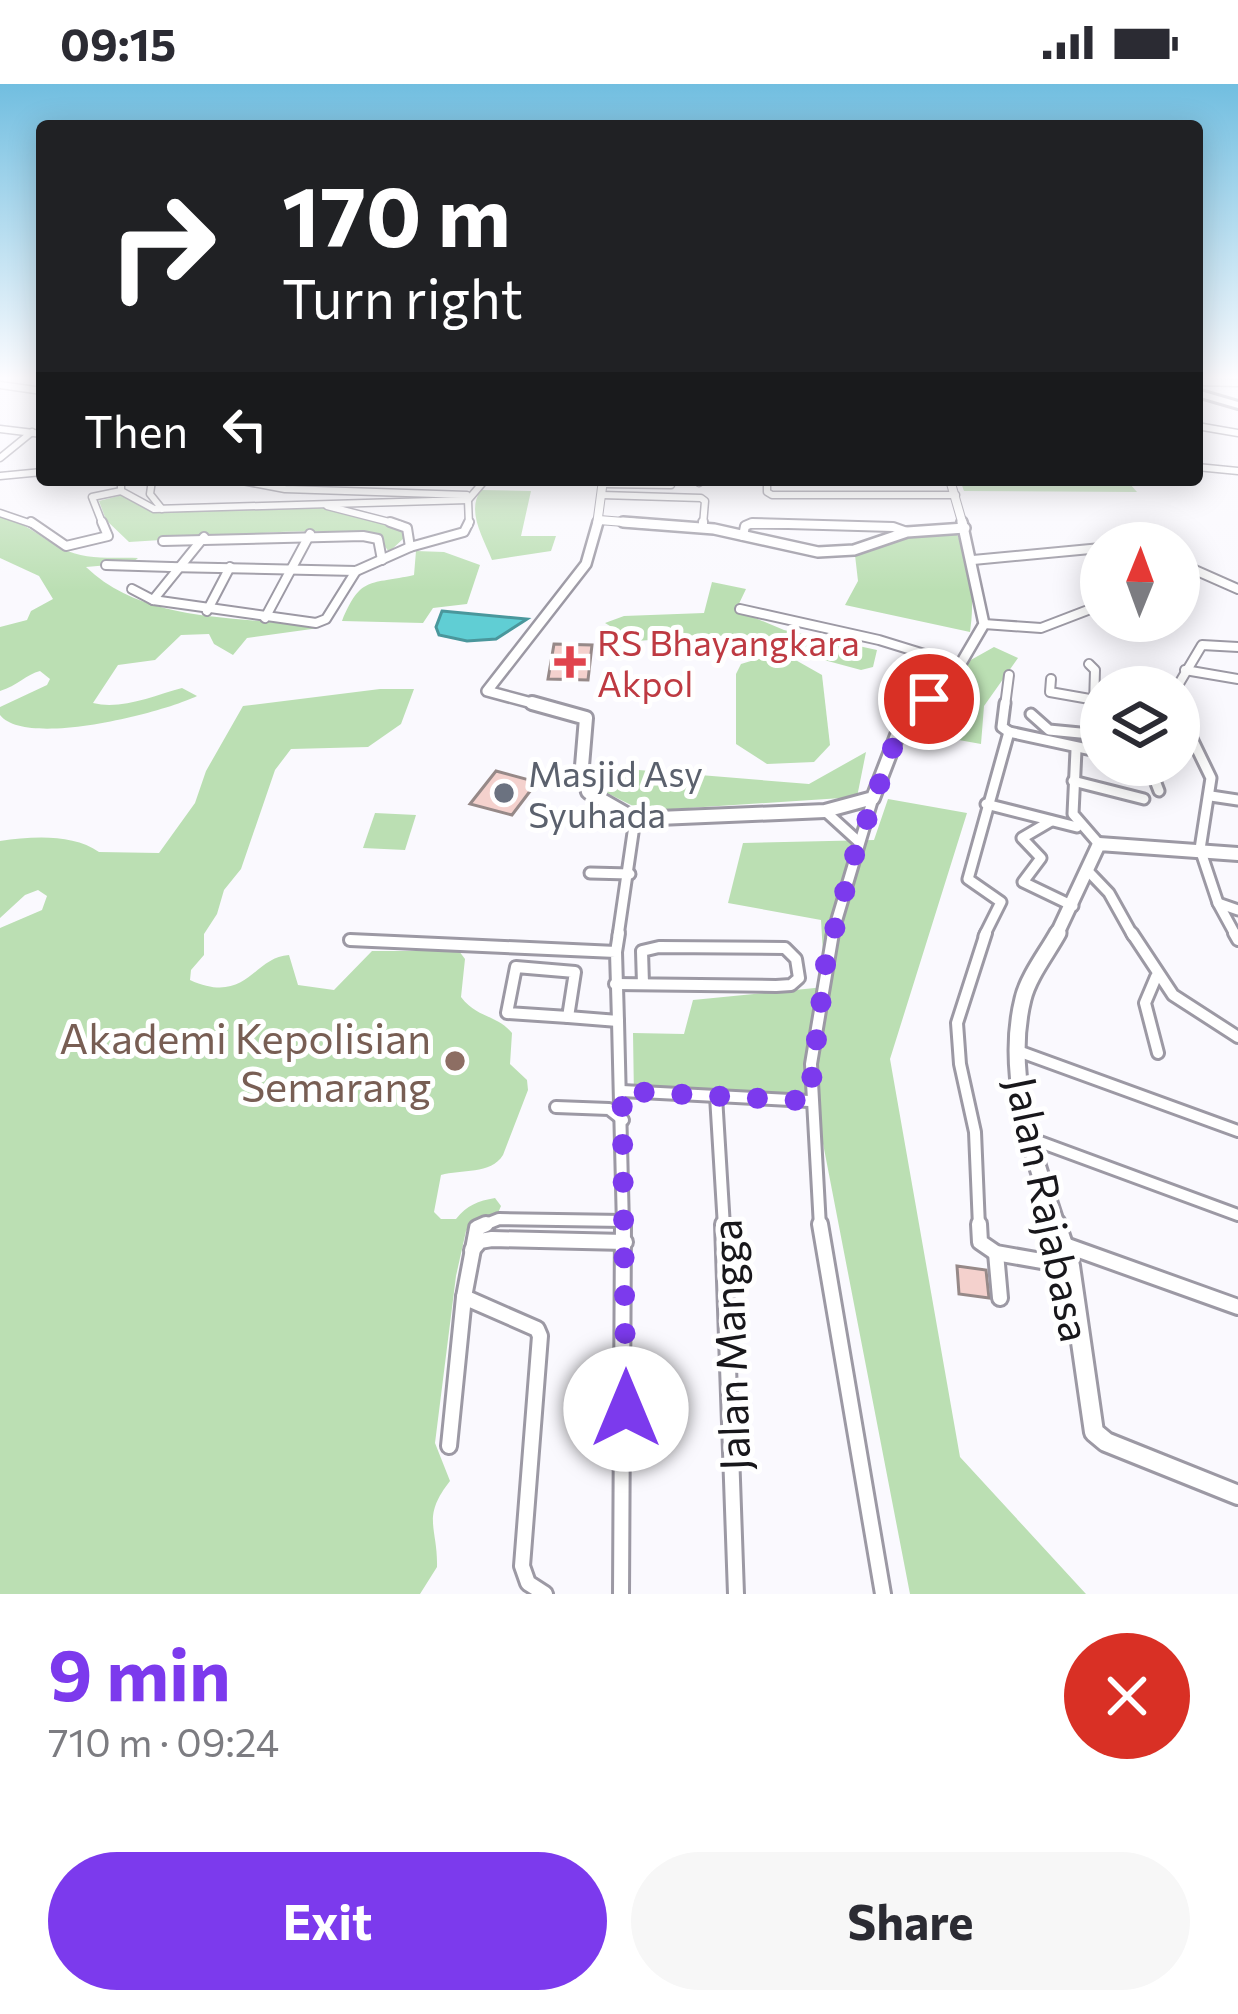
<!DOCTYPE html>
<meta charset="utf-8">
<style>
body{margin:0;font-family:Commissioner,sans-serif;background:#f7f7f7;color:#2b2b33;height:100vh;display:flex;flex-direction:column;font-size:45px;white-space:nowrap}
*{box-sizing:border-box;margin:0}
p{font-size:39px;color:#7c7c81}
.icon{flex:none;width:66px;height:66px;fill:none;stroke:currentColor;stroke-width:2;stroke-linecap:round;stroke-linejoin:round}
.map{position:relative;height:1510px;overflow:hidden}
.side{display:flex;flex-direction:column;background:#fff;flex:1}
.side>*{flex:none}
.hud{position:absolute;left:36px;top:36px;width:1167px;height:366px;border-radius:12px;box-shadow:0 6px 30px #0003;background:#202124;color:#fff;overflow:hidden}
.needle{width:78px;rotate:1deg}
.controls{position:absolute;left:1080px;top:438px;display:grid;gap:24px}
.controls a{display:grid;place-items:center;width:120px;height:120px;border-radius:50%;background:#fff;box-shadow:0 6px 30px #0003;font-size:60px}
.pin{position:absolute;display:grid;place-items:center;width:102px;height:102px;color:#fff;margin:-51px;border:6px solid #fff;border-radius:50%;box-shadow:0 3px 12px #0007}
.me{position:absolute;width:132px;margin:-66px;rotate:0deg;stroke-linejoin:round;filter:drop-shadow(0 0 9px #0008)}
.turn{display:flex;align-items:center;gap:42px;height:252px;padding:0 48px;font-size:54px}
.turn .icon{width:156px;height:156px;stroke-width:2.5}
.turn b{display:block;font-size:84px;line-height:102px}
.then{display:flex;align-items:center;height:114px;padding:0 48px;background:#0003;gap:24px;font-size:45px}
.round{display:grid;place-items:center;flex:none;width:126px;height:126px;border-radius:63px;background:#f7f7f7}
.head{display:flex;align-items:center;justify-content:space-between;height:204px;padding:0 48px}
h1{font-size:72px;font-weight:700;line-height:90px;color:#7c3aed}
.cta{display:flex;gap:24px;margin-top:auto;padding:24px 48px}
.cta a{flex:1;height:138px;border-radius:72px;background:#7c3aed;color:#fff;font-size:48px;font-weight:700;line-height:138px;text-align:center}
.cta a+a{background:#f7f7f7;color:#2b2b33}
.status{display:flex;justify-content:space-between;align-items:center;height:84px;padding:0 60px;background:#fff;direction:ltr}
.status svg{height:33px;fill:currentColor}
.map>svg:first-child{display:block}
.green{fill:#bbdfb3}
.water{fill:#60ced4;stroke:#4a979c;stroke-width:3}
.building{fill:#f4d1cd;stroke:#968988;stroke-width:3}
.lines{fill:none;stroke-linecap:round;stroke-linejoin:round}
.street-far4-casing{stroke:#9c99a4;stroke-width:9}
.street-far3-casing{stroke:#9c99a4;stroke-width:12}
.street-far2-casing{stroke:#9c99a4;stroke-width:15}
.street-far1-casing{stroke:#9c99a4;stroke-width:16}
.street-casing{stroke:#9c99a4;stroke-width:20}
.secondary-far4-casing{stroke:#9c99a4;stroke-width:10}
.secondary-far3-casing{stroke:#9c99a4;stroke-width:14}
.secondary-far2-casing{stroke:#9c99a4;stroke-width:18}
.secondary-far1-casing{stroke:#9c99a4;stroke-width:21}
.secondary-casing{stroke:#9c99a4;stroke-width:24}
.highway-casing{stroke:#9c99a4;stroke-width:6}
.street-far4{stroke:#fff;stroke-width:6}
.street-far3{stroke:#fff;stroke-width:8}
.street-far2{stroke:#fff;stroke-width:9}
.street-far1{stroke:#fff;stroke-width:10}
.street{stroke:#fff;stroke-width:14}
.secondary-far4{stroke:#fff;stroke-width:8}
.secondary-far3{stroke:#fff;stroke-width:9}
.secondary-far2{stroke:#fff;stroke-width:12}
.secondary-far1{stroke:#fff;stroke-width:15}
.secondary{stroke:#fff;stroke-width:18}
.highway{fill:#fff;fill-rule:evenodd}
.route{stroke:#7c3aed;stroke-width:21;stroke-dasharray:0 37.8}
.health-dot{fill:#e0444e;stroke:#fff;stroke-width:4.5}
.worship-dot{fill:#6b7280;stroke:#fff;stroke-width:4.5}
.education-dot{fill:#8d6e63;stroke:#fff;stroke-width:4.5}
.labels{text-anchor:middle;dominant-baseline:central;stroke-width:10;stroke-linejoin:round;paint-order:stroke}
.health-label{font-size:36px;fill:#be3a42;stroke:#fff;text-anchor:start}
.worship-label{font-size:36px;fill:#5b616d;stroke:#fff;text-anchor:start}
.near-education-label{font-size:42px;fill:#785e54;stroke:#fff;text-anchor:end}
.near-street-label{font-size:42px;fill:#18171b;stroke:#fff}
</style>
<div class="status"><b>09:15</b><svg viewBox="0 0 49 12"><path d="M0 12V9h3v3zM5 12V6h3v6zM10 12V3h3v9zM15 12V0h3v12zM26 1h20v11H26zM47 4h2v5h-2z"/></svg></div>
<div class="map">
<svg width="1238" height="1510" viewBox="0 0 1238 1510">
<rect width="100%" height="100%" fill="#faf9fe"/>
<!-- green -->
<g class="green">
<path d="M960,396H1107L1130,400L1137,408L964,407Z"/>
<path d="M481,406L531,407L521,452H556L551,467L492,476C483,453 466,427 481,406Z"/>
<path d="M122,411L154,428L320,421L400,442L405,453L389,468L376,450C293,442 212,454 129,458L106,436L99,417Z"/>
<path d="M0,432C28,440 37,451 61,464C86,477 111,473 138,474L132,479L86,483C148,542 241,530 319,544L247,554L233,571L214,560L209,550L181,551L155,576L118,581L93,619C121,626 153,612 182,604L197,612C162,629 26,664 0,631V623L47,601L50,595L40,587C27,590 17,602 0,607V543L27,536L31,527L53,515L39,492L0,474Z"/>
<path d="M955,447C972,475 975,517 970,548L845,521L858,497L855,471L909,449Z"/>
<path d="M416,467L444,468L480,481L467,520L433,524L423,539L342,537C361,491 370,501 414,491Z"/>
<path d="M712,498L746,505L736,526L784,546L877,566L873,583L861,586L732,551L635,557L605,539L624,532L704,529Z"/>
<path d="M994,563L1018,574L984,622L981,660L909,647L969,577Z"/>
<path d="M767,572L792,574L822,591L830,661L814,678L767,680L736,660V590L741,580Z"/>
<path d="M380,605H414L401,640L368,663L291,665L275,686L241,785L224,806L217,830L204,850V871L191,886L190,896C247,922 253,873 289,871L298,901L334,906L372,867H459L465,875L461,913C478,935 496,930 512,949L510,980L527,996L528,1006L503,1071C491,1091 461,1085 441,1091L434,1128L441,1135H456C467,1121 478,1117 495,1114L501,1122L498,1129L478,1135L466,1147L456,1192L435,1359L450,1397C421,1434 438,1443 437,1483L420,1510H0V844L42,826L47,812L38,806L25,811L0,834V757C34,752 73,750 99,768L159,769L195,719L206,687L243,622Z"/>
<path d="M866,668L857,713L643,727L605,708L602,683L809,700Z"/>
<path d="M888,715L967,729L890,975L960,1373L1086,1510H910L815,1018L634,1014L633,949L684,950L693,916L825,903L821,836L728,819L743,759L874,756Z"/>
<path d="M375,729L416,731L405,766L363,764Z"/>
</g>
<!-- water -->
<path class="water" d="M442,527L527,535L496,555L467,557L439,551L436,543Z"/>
<!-- building -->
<g class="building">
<path d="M554,560L592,561L588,596L548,595Z"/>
<path d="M496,687L537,698L512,731L470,720Z"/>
<path d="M957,1182L986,1186L989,1214L959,1210Z"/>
</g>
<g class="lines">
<defs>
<g id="street-far4">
<path d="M1197,298L1238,299"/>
<path d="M0,301L42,307"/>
<path d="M1197,342L1238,349"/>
<path d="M0,345L42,350"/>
<path d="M0,374L32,348"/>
<path d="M1197,383L1238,387"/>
<path d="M0,392L42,388"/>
<path d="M121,396V407L154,425L468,416"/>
<path d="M152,396L150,410L162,425"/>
<path d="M237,396L285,405L467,411"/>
<path d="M767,396V408L772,411H956"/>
<path d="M699,399L704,396"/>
<path d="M603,400L671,401"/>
<path d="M602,411L701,414L705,417L703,441"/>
<path d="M327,422L401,441"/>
<path d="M0,429L35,441"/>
<path d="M103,441L92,413L121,407"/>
<path d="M469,441L468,416L485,396"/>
<path d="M748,441H817"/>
</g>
<g id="street-far3">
<path d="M31,438L66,462L108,452L102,438"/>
<path d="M390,438L407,444L410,463"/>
<path d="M703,444V438"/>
<path d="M743,452L745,442L752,439L893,443L907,448"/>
<path d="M204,453L153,516L316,539L326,535L356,487"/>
<path d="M163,457L363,452L378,455L382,476"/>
<path d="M973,476L1101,464"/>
<path d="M1179,479L1238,505"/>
<path d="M106,481L171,483"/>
<path d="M169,483L356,487L410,463L464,448L469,438"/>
<path d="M132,505L153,516"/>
<path d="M740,525L879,556L960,581"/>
<path d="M207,527L230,483"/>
<path d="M265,534L310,450"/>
<path d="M984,540L1041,544L1101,521"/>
<path d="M1089,580L1095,586L1094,622"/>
<path d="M1185,586L1238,595"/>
<path d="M1051,595L1050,608L1101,617"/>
<path d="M1122,603L1130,590"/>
<path d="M1177,603L1202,561L1238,563"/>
<path d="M1005,622L1009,591"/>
</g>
<g id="street-far2">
<path d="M1093,619L1101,645"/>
<path d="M1179,628L1211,694L1200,765L1218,819L1236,852"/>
<path d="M1031,630L1049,646L1101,651"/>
<path d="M1009,648L1101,668"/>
<path d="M1076,666L1073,730L1099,760"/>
<path d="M1149,681L1159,707"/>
<path d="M1073,697L1144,715"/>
<path d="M1211,712L1238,716"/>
<path d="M986,720L1077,743"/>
<path d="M825,727L859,758"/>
<path d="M1051,737L1022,754L1041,774L1023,798L1073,822"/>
<path d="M1088,787L1109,809L1133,852"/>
<path d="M590,789L630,790"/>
<path d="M1218,819L1238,826"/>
<path d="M618,852L635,735"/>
<path d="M832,852L873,714"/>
<path d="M984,852L1001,818L968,795L1009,648L1002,643L1005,619"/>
</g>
<g id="street-far1">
<path d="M1132,849L1173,911L1238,953"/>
<path d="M1234,849L1238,856"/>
<path d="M350,856L616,868L618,937L568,933"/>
<path d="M616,868L619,849"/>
<path d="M516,883L575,888L568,933L507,929Z"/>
<path d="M1156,893L1145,919L1158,969"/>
<path d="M615,900L776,902L791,901L799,894L796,875L785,864L659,863L642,867L643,900"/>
<path d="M618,937L623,1143"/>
<path d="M1018,967L1238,1047"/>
<path d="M622,1007L809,1017"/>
<path d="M716,1012L724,1143"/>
<path d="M556,1023L609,1025L623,1036"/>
<path d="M1029,1054L1238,1131"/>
<path d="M479,1143L499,1135L624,1137"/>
<path d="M820,1143L811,980L833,849"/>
<path d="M979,1143L975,1048L960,980L957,939L986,849"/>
</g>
<g id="street">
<path d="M723,1140L736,1510"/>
<path d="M820,1140L883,1510"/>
<path d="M979,1140L980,1158L996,1169L1070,1182"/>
<path d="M1065,1161L1238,1223"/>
<path d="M472,1166L480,1157L492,1155L625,1158"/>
<path d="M996,1169L1000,1214"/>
<path d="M464,1213L537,1245L540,1252L522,1482L528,1499L545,1510"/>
<path d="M449,1362L464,1213L477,1144L486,1140"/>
<path d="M621,1510L623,1140"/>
</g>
<g id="secondary-far4">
<path d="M950,396L963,441"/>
<path d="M599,436L661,441"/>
<path d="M597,441L603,396"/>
</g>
<g id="secondary-far3">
<path d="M623,438L714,445L818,468L854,466L907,448L965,444"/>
<path d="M543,622L487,607L586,480L598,438"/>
<path d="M922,622L960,581L984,540L962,438"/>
</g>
<g id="secondary-far2">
<path d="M532,619L586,634L582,682L588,708L635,735L825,727L873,714L898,649L925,619"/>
<path d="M1056,852L1099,760L1238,770"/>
</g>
<path id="secondary-far1" d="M1057,1143C1034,1072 1004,991 1023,915C1028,893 1047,869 1058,849"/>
<path id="secondary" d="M1056,1140L1070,1182L1094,1348L1106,1358L1238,1411"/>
<path id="highway" d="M1197,306L1238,318V324L1197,312Z"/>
</defs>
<!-- street-far4 casing -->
<use href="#street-far4" class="street-far4-casing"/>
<!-- street-far3 casing -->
<use href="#street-far3" class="street-far3-casing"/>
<!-- street-far2 casing -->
<use href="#street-far2" class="street-far2-casing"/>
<!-- street-far1 casing -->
<use href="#street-far1" class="street-far1-casing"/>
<!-- street casing -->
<use href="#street" class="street-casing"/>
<!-- secondary-far4 casing -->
<use href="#secondary-far4" class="secondary-far4-casing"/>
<!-- secondary-far3 casing -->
<use href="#secondary-far3" class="secondary-far3-casing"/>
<!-- secondary-far2 casing -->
<use href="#secondary-far2" class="secondary-far2-casing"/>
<!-- secondary-far1 casing -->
<use href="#secondary-far1" class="secondary-far1-casing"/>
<!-- secondary casing -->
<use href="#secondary" class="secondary-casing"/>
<!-- highway casing -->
<use href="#highway" class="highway-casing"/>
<!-- street-far4 -->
<use href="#street-far4" class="street-far4"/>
<!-- street-far3 -->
<use href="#street-far3" class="street-far3"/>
<!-- street-far2 -->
<use href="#street-far2" class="street-far2"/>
<!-- street-far1 -->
<use href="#street-far1" class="street-far1"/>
<!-- street -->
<use href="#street" class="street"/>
<!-- secondary-far4 -->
<use href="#secondary-far4" class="secondary-far4"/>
<!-- secondary-far3 -->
<use href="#secondary-far3" class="secondary-far3"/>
<!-- secondary-far2 -->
<use href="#secondary-far2" class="secondary-far2"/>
<!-- secondary-far1 -->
<use href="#secondary-far1" class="secondary-far1"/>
<!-- secondary -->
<use href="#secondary" class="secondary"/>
<!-- highway -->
<use href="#highway" class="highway"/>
</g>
<!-- sky -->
<linearGradient id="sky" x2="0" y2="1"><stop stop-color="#71bee0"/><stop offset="0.58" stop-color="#fdfcff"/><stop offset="1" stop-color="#fdfcff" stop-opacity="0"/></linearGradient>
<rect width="1238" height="507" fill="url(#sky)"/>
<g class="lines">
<!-- route -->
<path class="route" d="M626,1325L622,1007L809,1017L826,877L856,766L898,649L929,615"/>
</g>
<!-- markers -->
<path class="health-dot" d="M564 560h12v12h12v12h-12v12h-12v-12h-12v-12h12z"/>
<circle class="worship-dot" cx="504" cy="709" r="12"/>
<circle class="education-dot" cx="455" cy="977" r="12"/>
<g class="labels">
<!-- health labels -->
<g class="health-label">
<text x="597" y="557">RS Bhayangkara<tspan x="597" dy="41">Akpol</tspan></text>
</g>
<!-- worship labels -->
<g class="worship-label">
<text x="528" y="688">Masjid Asy<tspan x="528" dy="41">Syuhada</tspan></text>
</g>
<!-- near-education labels -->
<g class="near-education-label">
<text x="431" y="953">Akademi Kepolisian<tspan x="431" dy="48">Semarang</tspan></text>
</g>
<!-- near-street labels -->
<g class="near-street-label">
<text transform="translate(1050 1125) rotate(78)">Jalan Rajabasa</text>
<text transform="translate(729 1261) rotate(-92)">Jalan Mangga</text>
</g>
</g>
</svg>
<div class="controls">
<a><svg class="needle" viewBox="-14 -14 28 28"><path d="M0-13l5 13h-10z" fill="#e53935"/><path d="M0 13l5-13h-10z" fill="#7c7c81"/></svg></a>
<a><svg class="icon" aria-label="layers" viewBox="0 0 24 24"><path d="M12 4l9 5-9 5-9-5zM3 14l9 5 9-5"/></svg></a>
</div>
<div class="pin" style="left:929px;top:615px;background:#d93025"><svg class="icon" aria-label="arrive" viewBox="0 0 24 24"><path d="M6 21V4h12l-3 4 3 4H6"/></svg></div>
<svg class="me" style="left:626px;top:1325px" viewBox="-20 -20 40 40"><circle r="19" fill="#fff"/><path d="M0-13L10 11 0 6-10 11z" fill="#7c3aed"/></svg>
<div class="hud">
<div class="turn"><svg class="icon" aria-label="right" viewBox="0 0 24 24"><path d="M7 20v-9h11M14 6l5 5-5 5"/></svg><div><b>170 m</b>Turn right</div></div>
<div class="then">Then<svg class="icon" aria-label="left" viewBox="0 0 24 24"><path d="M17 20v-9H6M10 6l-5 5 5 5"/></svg></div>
</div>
</div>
<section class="side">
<div class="head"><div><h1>9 min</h1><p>710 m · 09:24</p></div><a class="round" style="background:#d93025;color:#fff"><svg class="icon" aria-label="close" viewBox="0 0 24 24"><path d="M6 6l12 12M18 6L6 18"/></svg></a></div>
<div class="cta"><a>Exit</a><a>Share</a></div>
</section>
